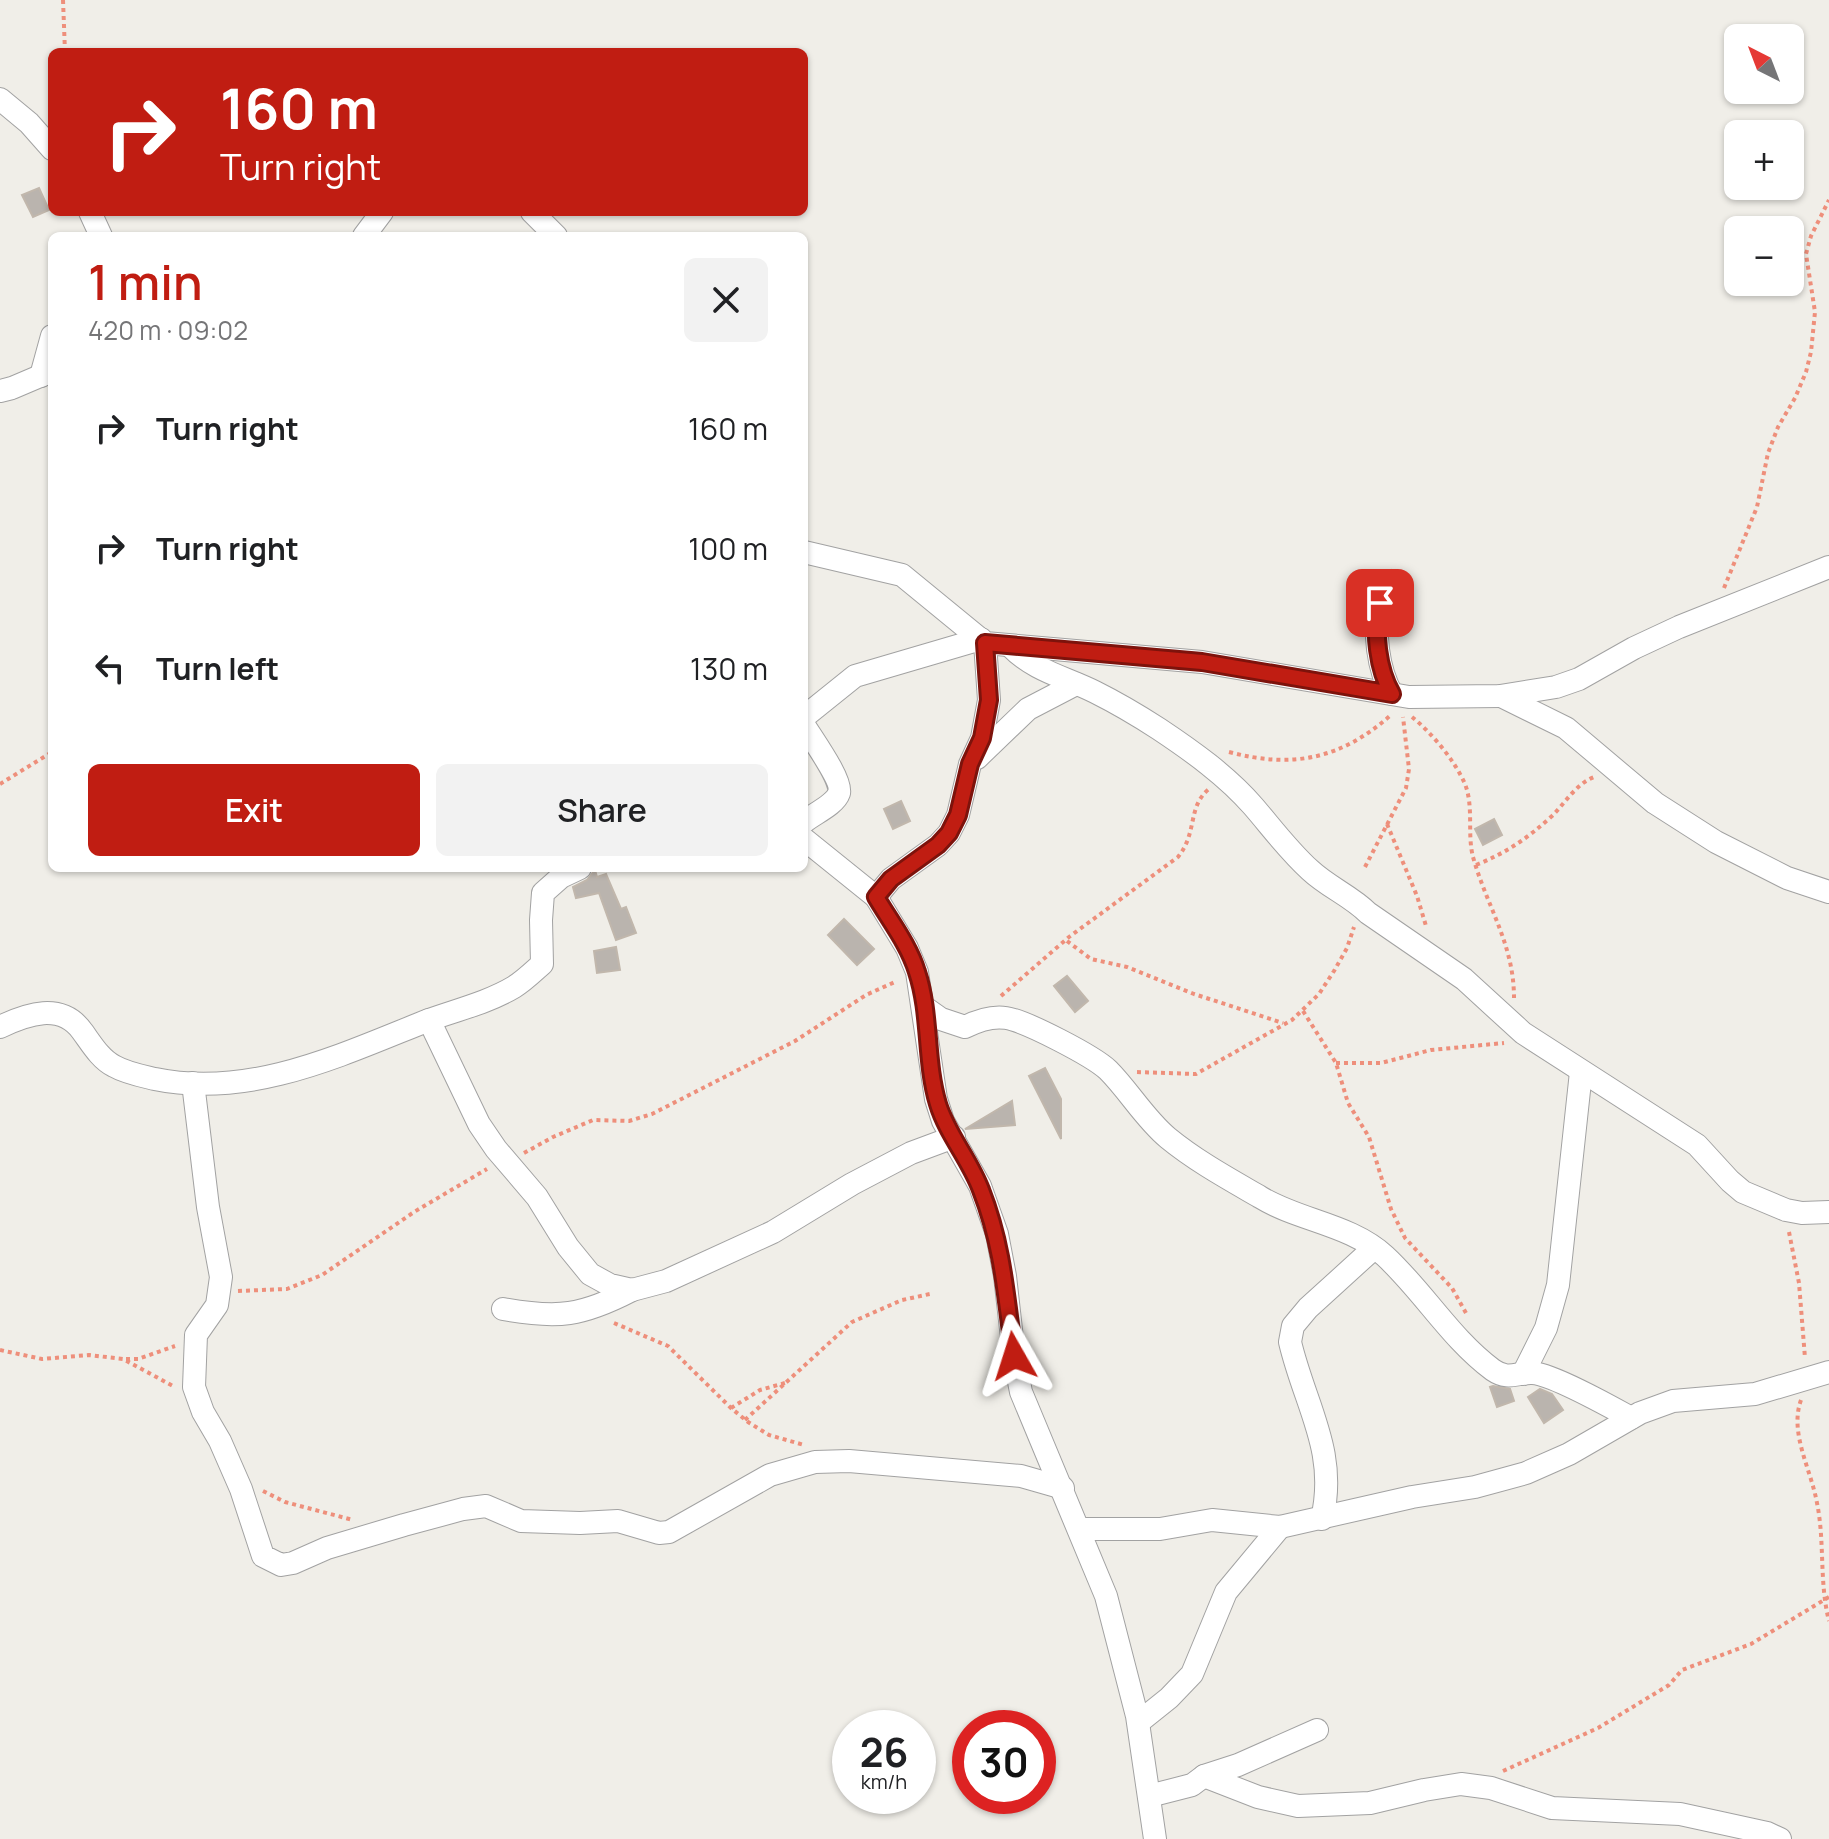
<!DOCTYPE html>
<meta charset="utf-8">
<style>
body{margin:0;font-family:Manrope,sans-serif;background:#f2f2f2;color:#202124;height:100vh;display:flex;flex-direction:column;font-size:30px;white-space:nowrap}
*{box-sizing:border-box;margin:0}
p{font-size:26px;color:#757577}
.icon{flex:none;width:44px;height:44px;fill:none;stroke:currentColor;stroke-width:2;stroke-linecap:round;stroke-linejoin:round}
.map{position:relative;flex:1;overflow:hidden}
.details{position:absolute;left:48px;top:232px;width:760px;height:640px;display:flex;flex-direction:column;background:#fff;border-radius:12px;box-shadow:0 2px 6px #0004}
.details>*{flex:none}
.top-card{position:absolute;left:48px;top:48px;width:760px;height:168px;border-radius:12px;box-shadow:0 2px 6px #0004;background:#c01d12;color:#fff;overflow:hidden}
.needle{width:52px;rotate:318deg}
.controls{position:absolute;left:1724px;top:24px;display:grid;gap:16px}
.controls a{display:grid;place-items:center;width:80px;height:80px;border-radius:12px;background:#fff;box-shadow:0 2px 6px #0004;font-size:40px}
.speed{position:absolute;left:832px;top:1710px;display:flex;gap:16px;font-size:40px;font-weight:700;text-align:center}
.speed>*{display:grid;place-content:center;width:104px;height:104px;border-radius:50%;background:#fff;box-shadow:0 2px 6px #0004;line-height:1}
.speed small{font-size:20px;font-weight:400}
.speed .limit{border:12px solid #d22;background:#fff;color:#111}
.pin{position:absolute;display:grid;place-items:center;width:68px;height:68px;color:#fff;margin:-34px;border-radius:16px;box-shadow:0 4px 12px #0006}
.me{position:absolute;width:88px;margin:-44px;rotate:354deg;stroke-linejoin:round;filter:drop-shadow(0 0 6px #0008)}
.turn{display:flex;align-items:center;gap:28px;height:168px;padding:0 40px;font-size:36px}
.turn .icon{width:104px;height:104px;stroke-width:2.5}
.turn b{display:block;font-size:56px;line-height:68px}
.round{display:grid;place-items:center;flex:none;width:84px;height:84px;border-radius:12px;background:#f2f2f2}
.summary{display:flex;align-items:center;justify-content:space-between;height:136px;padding:0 40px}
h1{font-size:48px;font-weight:600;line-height:60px;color:#c01d12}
.button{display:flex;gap:16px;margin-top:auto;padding:16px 40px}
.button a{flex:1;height:92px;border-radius:12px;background:#c01d12;color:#fff;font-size:32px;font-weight:600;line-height:92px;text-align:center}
.button a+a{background:#f2f2f2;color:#202124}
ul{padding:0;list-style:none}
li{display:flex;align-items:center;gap:24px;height:120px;padding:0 40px}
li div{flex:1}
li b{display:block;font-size:30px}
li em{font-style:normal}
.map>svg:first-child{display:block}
.building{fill:#bab4ae;stroke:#c1b7ac;stroke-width:2}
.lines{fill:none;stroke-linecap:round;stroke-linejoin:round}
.minor-casing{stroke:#a2a2a2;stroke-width:24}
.path{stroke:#ee8f7b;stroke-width:4;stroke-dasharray:4 4;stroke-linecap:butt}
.minor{stroke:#fff;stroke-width:22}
.route-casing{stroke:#7d130c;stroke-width:20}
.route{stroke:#c01d12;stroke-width:14}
</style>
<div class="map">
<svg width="1829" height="1839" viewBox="0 0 1829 1839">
<rect width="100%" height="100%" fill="#f0eee8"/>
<!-- building -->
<g class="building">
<path d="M39,188L49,210L33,217L22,195Z"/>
<path d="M1391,570L1400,586L1389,592L1382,589L1371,593L1366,584Z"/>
<path d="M901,801L910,821L893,829L884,809Z"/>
<path d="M1494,819L1502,835L1483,845L1475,829Z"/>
<path d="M595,870L597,877L606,874L621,909L626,907L636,933L616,940L599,893L576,898L573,887L587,880Z"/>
<path d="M844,919L874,949L857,965L828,935Z"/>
<path d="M616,947L620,970L597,973L594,951Z"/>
<path d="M1067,976L1088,1001L1075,1012L1054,986Z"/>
<path d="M1045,1068L1061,1099V1139L1029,1076Z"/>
<path d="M1012,1101L1015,1125L965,1129Z"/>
<path d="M1493,1386L1510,1389L1514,1401L1497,1407L1490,1387Z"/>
<path d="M1540,1389L1552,1394L1563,1410L1544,1423L1528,1397Z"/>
</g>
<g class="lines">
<defs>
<g id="minor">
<path d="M0,99L29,123L52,149"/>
<path d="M90,212L101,236"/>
<path d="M532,212L556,236"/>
<path d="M364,236L382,212"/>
<path d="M41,376L52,336"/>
<path d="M0,391L12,388L52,371"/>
<path d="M804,552L902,575L985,643L1202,662L1409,697L1500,696L1556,687L1579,679L1634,648L1679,627L1829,567"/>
<path d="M1380,603C1373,631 1378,670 1392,694"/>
<path d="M1010,646C1034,671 1065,677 1095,692C1117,703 1139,716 1159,729C1192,751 1227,776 1253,806C1272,828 1288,850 1310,870C1328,887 1351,896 1368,913L1464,979L1523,1033L1697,1145L1730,1181L1743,1192L1786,1210L1802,1213L1829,1212"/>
<path d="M1501,696L1566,728L1655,803L1716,842L1787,878L1829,892"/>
<path d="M804,717L855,676L981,639"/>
<path d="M804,725C811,737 843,781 839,793C835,805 813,814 804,822"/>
<path d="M977,758L1028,709L1076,684"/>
<path d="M804,839L876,897L907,948L917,972L936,1099L943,1121L980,1186L997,1234L1005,1276L1014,1356L1021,1392L1106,1596L1137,1716L1155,1839"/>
<path d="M876,897L891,879L938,845L949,833L958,815L970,764L982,738L989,700L985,643"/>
<path d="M924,1007L941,1019L965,1027C977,1021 993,1016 1006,1018C1026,1021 1093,1056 1108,1070C1129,1091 1145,1119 1168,1138C1196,1161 1229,1179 1260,1197C1299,1221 1350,1224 1385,1256C1423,1291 1451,1339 1493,1370C1509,1381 1517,1372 1533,1373C1554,1375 1611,1407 1631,1418"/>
<path d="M429,1020L479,1124L496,1149L537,1197L568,1247L590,1274L610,1285L632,1290L666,1281L773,1232L852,1184L911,1153L954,1137"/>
<path d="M0,1027C27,1014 61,1002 82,1031C91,1043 100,1059 114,1066C126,1073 142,1076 155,1079C251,1099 343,1054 429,1020C457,1010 489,1002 514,987C524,981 533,972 542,964L541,920L543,893L561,877L580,868"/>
<path d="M193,1083L208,1207L221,1277L217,1305L196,1335L194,1387L203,1412L220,1441L241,1489L263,1556L281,1565L293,1563L327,1548L404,1525L463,1509L486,1506L521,1521L580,1523L618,1521L659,1533L669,1532L770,1475L815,1462L849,1461L1021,1476L1063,1488"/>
<path d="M503,1309C558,1319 582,1316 632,1290"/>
<path d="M1523,1374L1546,1328L1558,1285L1581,1072"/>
<path d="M1322,1519C1338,1451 1305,1406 1290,1342L1293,1326L1308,1308L1374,1248"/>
<path d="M1080,1529H1160L1212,1520L1280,1527L1412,1497L1475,1487L1526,1473L1569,1454L1640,1413L1673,1401L1755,1394L1829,1372"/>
<path d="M1139,1722L1169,1698L1192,1674L1226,1592L1280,1527"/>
<path d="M1204,1776L1258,1797L1298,1806L1370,1803L1424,1790L1461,1784L1491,1788L1552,1808L1680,1814L1767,1833L1780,1839"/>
<path d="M1149,1796L1192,1785L1204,1776L1238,1765L1317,1730"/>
</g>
</defs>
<!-- minor casing -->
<use href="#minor" class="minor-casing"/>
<!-- path -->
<g class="path">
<path d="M63,0L65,52"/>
<path d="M1724,588L1757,507L1768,453L1778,427L1795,398L1806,372L1811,352L1815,312L1806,254L1811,236L1829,200"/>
<path d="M1412,717C1432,733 1455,761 1465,784C1474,807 1467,834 1473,857C1487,907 1514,944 1514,998"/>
<path d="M1229,752C1293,769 1341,759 1391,715"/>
<path d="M0,784L52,752"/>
<path d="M1387,824L1417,896L1426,926"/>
<path d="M1476,865C1506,853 1528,838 1552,816C1566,802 1576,784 1594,777"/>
<path d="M1365,867L1406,788L1409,769L1403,717"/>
<path d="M1067,941L1091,959L1127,967L1194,994L1283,1023"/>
<path d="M1001,996L1069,937L1178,857C1198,832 1187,807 1209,789"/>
<path d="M1303,1011L1336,1063L1348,1103L1369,1137L1391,1209L1405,1238L1452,1288L1466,1313"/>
<path d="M1336,1063H1381L1431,1050L1504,1043"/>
<path d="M1137,1072L1196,1074L1292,1020L1319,994L1334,971L1347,948L1354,927"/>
<path d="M524,1153L553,1137L593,1120L629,1121L652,1114L795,1041L866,995L897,981"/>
<path d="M1789,1232L1799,1283L1805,1358"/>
<path d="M238,1291L287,1289L322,1275L414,1212L487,1169"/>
<path d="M614,1323L668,1346L731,1408L748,1422L769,1435L804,1445"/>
<path d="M0,1350L42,1359L89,1355L123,1359L173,1386"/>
<path d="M126,1359H138L175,1346"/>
<path d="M1801,1400C1789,1433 1811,1469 1817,1503C1825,1542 1819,1582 1829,1621"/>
<path d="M731,1408L760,1390L785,1383"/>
<path d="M745,1420L852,1322L902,1300L930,1294"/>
<path d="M263,1491L285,1502L353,1520"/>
<path d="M1503,1771L1598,1728L1669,1685L1682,1670L1751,1644L1829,1597"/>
</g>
<!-- minor -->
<use href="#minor" class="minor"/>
</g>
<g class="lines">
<defs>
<path id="route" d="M1014,1356C1006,1297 1003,1246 981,1190C970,1160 947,1134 938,1104C925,1061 931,1014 917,972C909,945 890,921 876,897L891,879L938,845L949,833L958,815L970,764L982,738L989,700L985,643L1202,662L1392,694C1378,670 1373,631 1380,603"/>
</defs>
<!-- route casing -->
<use href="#route" class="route-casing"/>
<!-- route -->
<use href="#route" class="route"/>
</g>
</svg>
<div class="controls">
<a><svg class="needle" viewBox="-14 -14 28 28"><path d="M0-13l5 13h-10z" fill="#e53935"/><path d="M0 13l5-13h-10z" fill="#757577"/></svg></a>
<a>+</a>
<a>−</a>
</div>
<div class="speed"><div>26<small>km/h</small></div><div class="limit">30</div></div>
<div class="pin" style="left:1380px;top:603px;background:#d93025"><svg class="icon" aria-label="arrive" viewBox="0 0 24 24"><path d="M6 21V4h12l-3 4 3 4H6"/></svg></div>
<svg class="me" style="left:1014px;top:1356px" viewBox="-20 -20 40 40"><path d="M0-17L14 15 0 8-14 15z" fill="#c01d12" stroke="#fff" stroke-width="4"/></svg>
<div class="top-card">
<div class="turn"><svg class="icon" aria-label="right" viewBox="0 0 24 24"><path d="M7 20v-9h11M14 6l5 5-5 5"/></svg><div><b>160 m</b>Turn right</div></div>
</div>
<section class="details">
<div class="summary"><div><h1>1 min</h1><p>420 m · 09:02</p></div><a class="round"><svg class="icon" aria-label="close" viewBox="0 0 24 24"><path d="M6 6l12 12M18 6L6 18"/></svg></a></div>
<ul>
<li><svg class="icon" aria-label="right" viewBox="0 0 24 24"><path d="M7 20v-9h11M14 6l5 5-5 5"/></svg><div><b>Turn right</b></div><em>160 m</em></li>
<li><svg class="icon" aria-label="right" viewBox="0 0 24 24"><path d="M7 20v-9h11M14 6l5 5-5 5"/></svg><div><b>Turn right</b></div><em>100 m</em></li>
<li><svg class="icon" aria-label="left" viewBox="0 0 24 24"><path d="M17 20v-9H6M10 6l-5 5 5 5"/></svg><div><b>Turn left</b></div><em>130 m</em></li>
</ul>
<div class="button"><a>Exit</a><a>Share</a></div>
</section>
</div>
